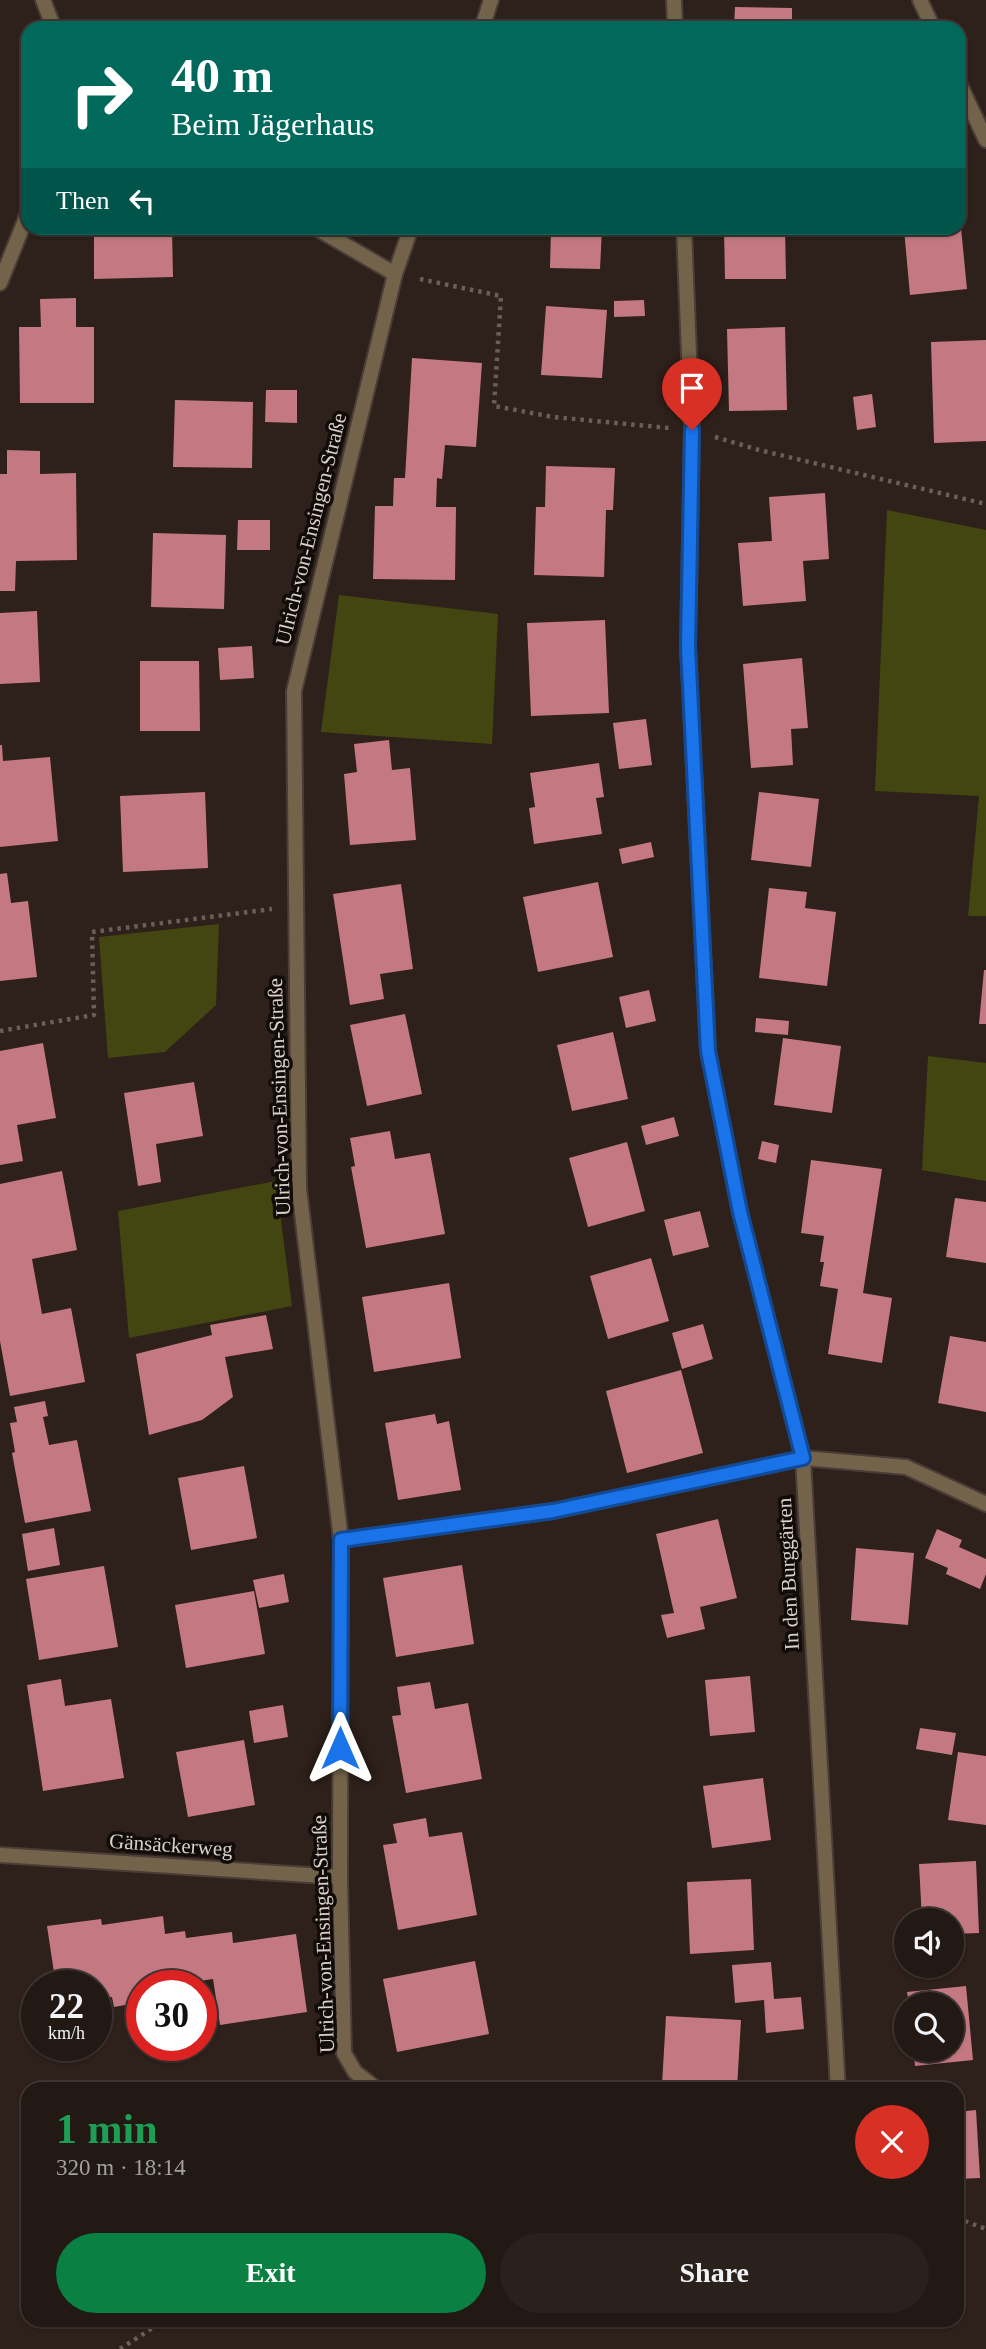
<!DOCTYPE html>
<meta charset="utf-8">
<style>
body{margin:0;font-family:"Times New Roman",serif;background:#2a211d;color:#f1f3f6;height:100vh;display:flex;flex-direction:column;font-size:26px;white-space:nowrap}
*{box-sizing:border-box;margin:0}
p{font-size:23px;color:#a2a0a0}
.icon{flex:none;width:38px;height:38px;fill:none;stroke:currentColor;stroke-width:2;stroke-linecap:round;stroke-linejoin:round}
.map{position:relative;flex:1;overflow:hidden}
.details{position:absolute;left:21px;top:2082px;width:943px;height:245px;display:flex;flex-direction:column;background:#221814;border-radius:21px;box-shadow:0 2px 5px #0004,0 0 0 2px #3f3734}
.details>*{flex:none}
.hud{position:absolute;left:21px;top:21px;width:945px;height:214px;border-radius:21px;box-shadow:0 2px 5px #0004,0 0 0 2px #3f3734;background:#00695c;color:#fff;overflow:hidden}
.fabs{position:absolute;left:894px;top:1908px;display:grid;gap:14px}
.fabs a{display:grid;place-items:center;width:70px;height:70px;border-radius:50%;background:#221814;box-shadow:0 2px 5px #0004,0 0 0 2px #3f3734;font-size:35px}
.speed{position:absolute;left:21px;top:1970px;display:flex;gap:14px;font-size:35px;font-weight:700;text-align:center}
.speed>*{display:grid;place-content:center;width:91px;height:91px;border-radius:50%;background:#221814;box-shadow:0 2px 5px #0004,0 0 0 2px #3f3734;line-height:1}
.speed small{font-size:18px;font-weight:400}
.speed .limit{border:10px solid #d22;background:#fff;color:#111}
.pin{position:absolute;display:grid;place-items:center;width:60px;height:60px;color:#fff;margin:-72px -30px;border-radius:50% 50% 50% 0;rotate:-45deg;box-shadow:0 0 7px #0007}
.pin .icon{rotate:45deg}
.me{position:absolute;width:77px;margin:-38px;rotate:0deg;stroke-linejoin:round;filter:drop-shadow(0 0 5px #0008)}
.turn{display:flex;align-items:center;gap:24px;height:147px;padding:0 35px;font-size:32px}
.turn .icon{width:91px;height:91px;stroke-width:2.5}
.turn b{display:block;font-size:49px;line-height:60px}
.then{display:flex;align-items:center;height:66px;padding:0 35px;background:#0003;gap:14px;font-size:26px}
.round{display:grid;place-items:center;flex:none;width:74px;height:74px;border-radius:37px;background:#2a211d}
.head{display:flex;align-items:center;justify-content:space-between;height:119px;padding:0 35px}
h1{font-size:42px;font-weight:700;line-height:52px;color:#1e9e55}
.cta{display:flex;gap:14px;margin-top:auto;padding:14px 35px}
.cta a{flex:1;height:80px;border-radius:42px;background:#0b8043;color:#fff;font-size:28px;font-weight:700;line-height:80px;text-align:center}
.cta a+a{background:#2a211d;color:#f1f3f6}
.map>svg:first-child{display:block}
.green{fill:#434610}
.building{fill:#c47982}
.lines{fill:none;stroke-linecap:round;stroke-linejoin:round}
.street-casing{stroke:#4a3c36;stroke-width:18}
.path{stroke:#6a5e58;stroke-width:4.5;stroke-dasharray:3.5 5;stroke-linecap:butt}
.street{stroke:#73634a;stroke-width:14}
.route-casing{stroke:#114b97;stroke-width:18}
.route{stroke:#1a73e8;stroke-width:12}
.labels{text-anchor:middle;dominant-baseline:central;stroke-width:7;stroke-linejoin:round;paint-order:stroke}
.street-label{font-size:21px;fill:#dad0cc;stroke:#120c09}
</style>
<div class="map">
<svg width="986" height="2349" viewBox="0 0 986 2349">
<rect width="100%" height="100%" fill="#2e201a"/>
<!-- green -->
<g class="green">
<path d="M887,510L986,530V916H968L979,796L875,791Z"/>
<path d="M339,595L498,614L492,744L321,732Z"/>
<path d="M219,924L216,1005L165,1052L108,1058L99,937Z"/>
<path d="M928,1056L986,1063V1181L922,1170Z"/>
<path d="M276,1181L292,1306L129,1338L118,1211Z"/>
</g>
<!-- building -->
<g class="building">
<path d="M735,7L792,8V28H734Z"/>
<path d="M94,228H172L173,277L94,279Z"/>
<path d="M551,228H602L600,269L550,268Z"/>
<path d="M724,228H785L786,279H725Z"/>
<path d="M916,228H961L967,289L910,295L904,229Z"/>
<path d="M76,298V327H94V403H20L19,327H41L40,299Z"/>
<path d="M644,300L645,316L614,317V301Z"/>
<path d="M546,306L607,310L602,378L541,375Z"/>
<path d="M785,327L787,410L729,411L727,329Z"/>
<path d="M986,340V441L934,443L931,342Z"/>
<path d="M412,358L482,363L476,447L445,445L442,479L437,478L436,507H456L455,580L373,579L375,506H393L394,478H405Z"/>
<path d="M266,390H297V423L265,422Z"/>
<path d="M872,394L876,427L857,430L853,397Z"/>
<path d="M175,400L253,402L252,468L173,467Z"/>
<path d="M7,450L40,451V474L76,473L77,560L16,561L15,591H0V474H7Z"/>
<path d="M546,466L615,468L613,510H606L604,577L534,575L536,507H545Z"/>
<path d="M825,493L829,559L803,561L806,601L743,606L738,543L772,541L769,497Z"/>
<path d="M238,520H270V550H237Z"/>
<path d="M153,533L226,535L224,609L151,607Z"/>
<path d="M37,611L40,682L0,684V613Z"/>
<path d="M605,620L609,713L531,716L527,623Z"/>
<path d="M252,646L254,678L220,680L218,648Z"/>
<path d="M802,658L808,728L791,729L793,765L751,768L743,664Z"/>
<path d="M140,661H199L200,731H140Z"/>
<path d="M646,719L652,765L619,769L613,723Z"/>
<path d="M389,740L392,770L410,768L416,840L350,845L344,774L357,772L354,744Z"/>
<path d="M0,745H2L3,761L50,757L58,841L0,847Z"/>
<path d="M599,763L604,797L596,798L602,834L534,844L529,808L535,807L530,773Z"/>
<path d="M205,792L208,868L123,872L120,796Z"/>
<path d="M759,792L819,799L811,867L751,860Z"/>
<path d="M651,842L654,857L622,864L619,849Z"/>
<path d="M7,873L11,903L28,901L37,977L0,981V874Z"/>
<path d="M598,882L613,957L538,972L523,897Z"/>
<path d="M401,884L413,969L380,974L384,999L350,1005L333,894Z"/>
<path d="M769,888L807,892L805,908L836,912L827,986L759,978Z"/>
<path d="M984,970H986V1024H979Z"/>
<path d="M649,990L656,1021L626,1028L619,997Z"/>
<path d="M405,1014L422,1094L367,1106L350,1025Z"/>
<path d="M756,1018L789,1021L788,1035L755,1032Z"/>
<path d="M613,1032L628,1099L572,1111L557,1045Z"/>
<path d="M783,1038L841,1046L832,1113L774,1105Z"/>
<path d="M43,1043L56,1118L17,1125L23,1161L0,1165V1051Z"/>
<path d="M194,1082L203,1136L156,1144L161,1182L138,1186L124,1093Z"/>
<path d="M674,1117L679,1136L646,1145L641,1126Z"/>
<path d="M390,1131L395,1159L430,1153L445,1234L366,1248L351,1167L355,1166L350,1138Z"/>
<path d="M762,1141L779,1145L776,1163L758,1159Z"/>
<path d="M627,1142L645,1211L588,1227L569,1158Z"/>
<path d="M811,1160L882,1169L863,1293L892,1298L882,1363L828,1354L838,1289L820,1286L824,1262H820L824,1236L801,1233Z"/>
<path d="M62,1171L77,1250L32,1259L42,1314L71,1308L85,1382L10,1396L0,1341V1184Z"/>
<path d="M955,1198L986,1202V1263L946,1257Z"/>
<path d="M700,1211L709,1247L673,1256L664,1220Z"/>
<path d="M651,1258L669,1321L608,1339L590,1276Z"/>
<path d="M449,1283L461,1358L374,1372L362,1297Z"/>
<path d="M266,1315L273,1349L225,1357L233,1397L202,1420L149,1435L136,1354L212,1335L210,1325Z"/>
<path d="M703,1324L713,1359L682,1369L672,1333Z"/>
<path d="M950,1336L986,1342V1412L938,1403Z"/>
<path d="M681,1370L703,1453L627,1473L606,1391Z"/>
<path d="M45,1401L48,1416L43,1417L49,1445L77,1440L91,1511L25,1523L12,1453L15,1452L10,1423L17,1422L14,1407Z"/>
<path d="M435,1414L437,1424L449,1421L461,1490L398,1500L385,1423Z"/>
<path d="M244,1466L257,1538L191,1550L178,1478Z"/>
<path d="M718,1519L737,1598L700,1607L705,1629L667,1638L661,1615L674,1613L656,1534Z"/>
<path d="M54,1528L60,1565L28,1571L22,1534Z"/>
<path d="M937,1529L962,1540L959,1547L986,1559V1574L980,1589L946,1574L948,1568L925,1558Z"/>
<path d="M856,1548L914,1553L908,1625L851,1620Z"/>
<path d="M462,1565L474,1644L396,1657L383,1578Z"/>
<path d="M104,1566L118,1647L39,1660L26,1579Z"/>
<path d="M284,1574L289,1602L259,1608L253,1580Z"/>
<path d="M254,1591L265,1654L186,1668L175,1605Z"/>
<path d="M750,1676L755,1732L710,1736L705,1680Z"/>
<path d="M61,1679L65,1706L111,1699L124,1778L43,1791L27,1685Z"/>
<path d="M430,1682L435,1709L468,1703L482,1779L406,1793L392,1716L401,1715L397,1687Z"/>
<path d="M283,1705L288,1737L254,1743L249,1711Z"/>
<path d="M920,1728L956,1733L952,1755L916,1749Z"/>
<path d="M244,1740L255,1805L188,1817L176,1752Z"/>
<path d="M958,1752L986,1756V1825L948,1820Z"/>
<path d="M763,1778L771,1840L712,1848L703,1786Z"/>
<path d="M426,1818L429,1837L462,1832L477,1915L398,1930L383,1845L397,1843L393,1824Z"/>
<path d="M976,1861L979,1933L952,1934V1920H922L919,1864Z"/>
<path d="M751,1879L754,1950L690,1954L687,1882Z"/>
<path d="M163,1916L165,1934L185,1931L186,1938L232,1932L233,1943L296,1934L307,2012L220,2025L213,1979L193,1982L192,1974L171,1977L173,1986H142V2002L114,2007L112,1997L96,2000V1986H56L47,1926L101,1919L102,1925Z"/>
<path d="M475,1961L489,2034L397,2052L383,1979Z"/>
<path d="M771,1962L774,1999L801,1997L804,2029L766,2033L764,2000L735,2003L732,1965Z"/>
<path d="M966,1986L973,2060L915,2066L913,2049H952V2004H909L907,1992Z"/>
<path d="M666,2016L741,2020L737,2089L662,2085Z"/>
<path d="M976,2110L980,2178L957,2179V2112Z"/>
</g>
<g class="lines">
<defs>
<g id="street">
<path d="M43,0L54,28"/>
<path d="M674,0L675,28"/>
<path d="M920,0L933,28"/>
<path d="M482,28L491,0"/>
<path d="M959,83L986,140"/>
<path d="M316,228L395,274"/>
<path d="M684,228L692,430L688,647L708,1051L740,1212L803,1458L838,2090"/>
<path d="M0,283L28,213"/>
<path d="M341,1540L553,1511L803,1458L906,1467L986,1504"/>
<path d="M0,1855L340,1877"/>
<path d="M378,2090L355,2072L344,2053L340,1877L341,1540L299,1188L294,691L395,274L411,228"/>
</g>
</defs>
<!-- street casing -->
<use href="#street" class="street-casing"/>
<!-- path -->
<g class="path">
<path d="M420,279L501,296L494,406L553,417L669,428"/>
<path d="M715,437L759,450L986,504"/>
<path d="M0,1031L94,1015L92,932L272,909"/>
<path d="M957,2218L986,2229"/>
<path d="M120,2349L165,2320"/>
</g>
<!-- street -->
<use href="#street" class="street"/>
</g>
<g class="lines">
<defs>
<path id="route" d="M340,1748L341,1540L553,1511L803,1458L740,1212L708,1051L688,647L692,430"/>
</defs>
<!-- route casing -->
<use href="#route" class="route-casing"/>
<!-- route -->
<use href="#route" class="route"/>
</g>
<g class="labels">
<!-- street labels -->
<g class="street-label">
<text transform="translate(311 529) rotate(-76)">Ulrich-von-Ensingen-Straße</text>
<text transform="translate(279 1097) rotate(-92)">Ulrich-von-Ensingen-Straße</text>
<text transform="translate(788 1574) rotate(-93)">In den Burggärten</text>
<text transform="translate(171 1845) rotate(4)">Gänsäckerweg</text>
<text transform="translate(323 1934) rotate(-92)">Ulrich-von-Ensingen-Straße</text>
</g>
</g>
</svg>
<div class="fabs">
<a><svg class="icon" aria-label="sound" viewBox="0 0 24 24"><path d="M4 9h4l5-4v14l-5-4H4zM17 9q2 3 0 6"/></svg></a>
<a><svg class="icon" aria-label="search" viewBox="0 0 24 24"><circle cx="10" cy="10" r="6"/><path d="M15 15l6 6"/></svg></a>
</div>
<div class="speed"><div>22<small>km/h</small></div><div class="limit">30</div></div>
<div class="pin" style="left:692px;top:430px;background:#d93025"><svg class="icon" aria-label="arrive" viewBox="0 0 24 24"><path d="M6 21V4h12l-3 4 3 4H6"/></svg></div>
<svg class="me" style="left:340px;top:1748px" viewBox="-20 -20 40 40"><path d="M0-17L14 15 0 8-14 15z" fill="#1a73e8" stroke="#fff" stroke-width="4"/></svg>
<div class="hud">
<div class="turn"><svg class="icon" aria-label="right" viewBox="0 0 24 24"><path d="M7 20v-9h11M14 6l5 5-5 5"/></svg><div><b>40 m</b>Beim Jägerhaus</div></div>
<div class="then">Then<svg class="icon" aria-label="left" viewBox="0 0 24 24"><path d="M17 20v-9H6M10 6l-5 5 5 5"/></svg></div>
</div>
<section class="details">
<div class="head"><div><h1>1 min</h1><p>320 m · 18:14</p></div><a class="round" style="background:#d93025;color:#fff"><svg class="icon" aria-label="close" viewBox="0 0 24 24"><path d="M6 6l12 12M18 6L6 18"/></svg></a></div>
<div class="cta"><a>Exit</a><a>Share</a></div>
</section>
</div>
